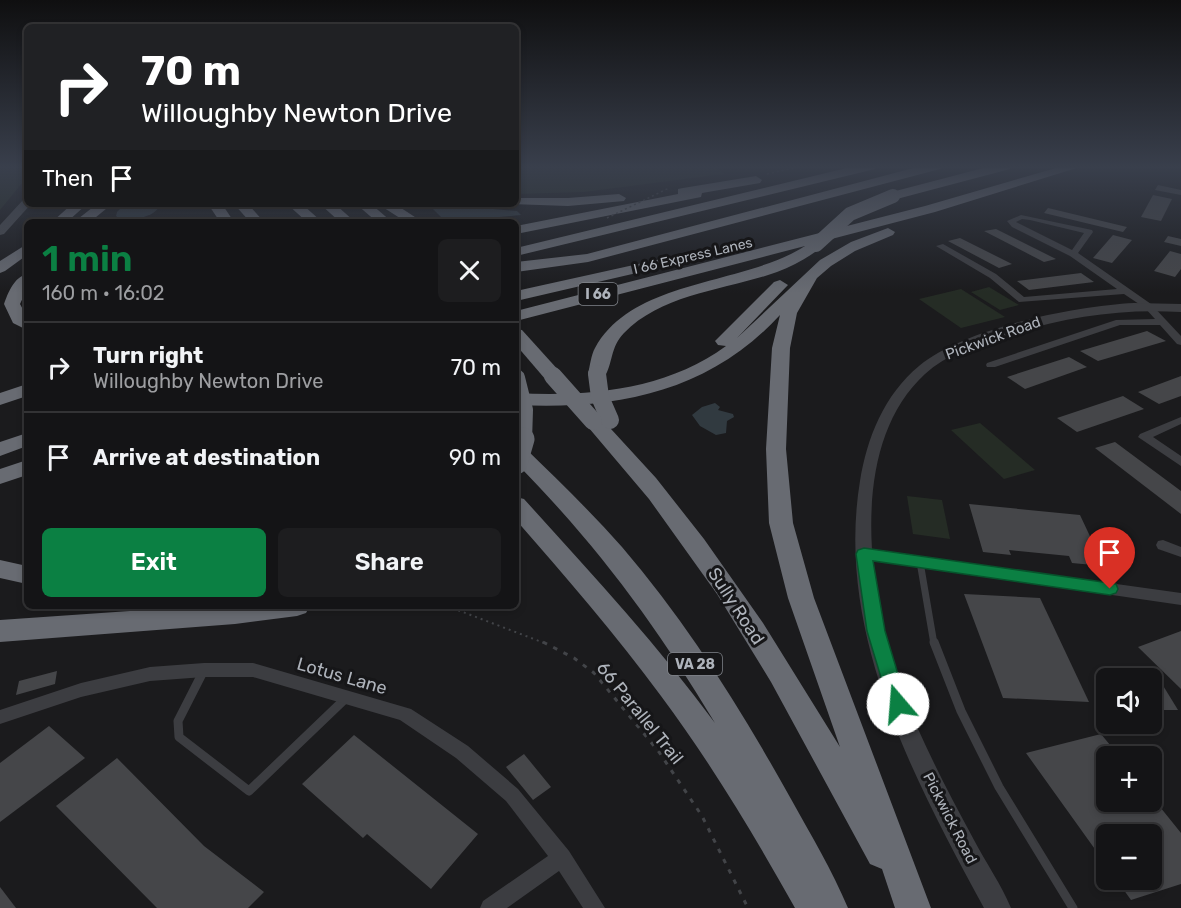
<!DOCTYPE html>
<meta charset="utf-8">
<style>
body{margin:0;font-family:Rubik,sans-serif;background:#1d1d1f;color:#f1f3f6;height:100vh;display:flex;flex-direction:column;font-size:22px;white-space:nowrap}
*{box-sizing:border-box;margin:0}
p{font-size:20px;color:#9d9ea1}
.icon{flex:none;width:33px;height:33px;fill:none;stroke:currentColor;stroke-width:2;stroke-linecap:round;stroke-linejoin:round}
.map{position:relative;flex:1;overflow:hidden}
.panel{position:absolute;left:24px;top:219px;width:495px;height:390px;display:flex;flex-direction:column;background:#141416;border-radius:9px;box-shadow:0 3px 9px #0003,0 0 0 2px #333335}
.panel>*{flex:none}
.top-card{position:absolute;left:24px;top:24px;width:495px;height:183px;border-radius:9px;box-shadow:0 3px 9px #0003,0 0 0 2px #333335;background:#202124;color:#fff;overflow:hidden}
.fabs{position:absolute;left:1096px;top:668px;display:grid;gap:12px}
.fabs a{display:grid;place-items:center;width:66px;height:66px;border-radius:9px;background:#141416;box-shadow:0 3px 9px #0003,0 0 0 2px #333335;font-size:30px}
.pin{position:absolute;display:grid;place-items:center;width:51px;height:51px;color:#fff;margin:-62px -26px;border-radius:50% 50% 50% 0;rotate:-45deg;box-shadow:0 0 6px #0007}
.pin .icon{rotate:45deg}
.me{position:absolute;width:66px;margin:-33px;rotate:342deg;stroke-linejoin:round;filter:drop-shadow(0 0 4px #0008)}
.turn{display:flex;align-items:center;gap:21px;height:126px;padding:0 18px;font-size:27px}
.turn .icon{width:78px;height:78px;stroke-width:2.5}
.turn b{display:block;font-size:42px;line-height:51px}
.then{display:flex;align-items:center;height:57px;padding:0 18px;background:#0003;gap:12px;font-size:22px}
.round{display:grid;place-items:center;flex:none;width:63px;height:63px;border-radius:9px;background:#1d1d1f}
.summary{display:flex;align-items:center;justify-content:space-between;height:102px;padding:0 18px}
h1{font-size:36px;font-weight:600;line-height:45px;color:#0b8043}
.cta{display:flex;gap:12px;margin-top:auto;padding:12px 18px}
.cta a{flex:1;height:69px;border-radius:9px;background:#0b8043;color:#fff;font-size:24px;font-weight:600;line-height:69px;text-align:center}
.cta a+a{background:#1d1d1f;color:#f1f3f6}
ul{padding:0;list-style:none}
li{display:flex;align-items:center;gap:18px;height:90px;padding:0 18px;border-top:2px solid #333335}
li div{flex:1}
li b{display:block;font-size:22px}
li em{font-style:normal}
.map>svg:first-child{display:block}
.green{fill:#252c25}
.water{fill:#313a40}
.building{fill:#454649}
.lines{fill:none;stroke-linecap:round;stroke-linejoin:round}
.path-far2{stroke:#424448;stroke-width:1.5;stroke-dasharray:2 3;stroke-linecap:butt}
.path-far1{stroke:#424448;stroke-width:2;stroke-dasharray:2 4;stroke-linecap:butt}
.path{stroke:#424448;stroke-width:3;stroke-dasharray:4.5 7;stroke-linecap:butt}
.service-far1{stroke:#3c3d41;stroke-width:7}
.service{stroke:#3c3d41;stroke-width:9}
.minor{fill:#3c3d41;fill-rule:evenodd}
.tertiary{fill:#3c3d41;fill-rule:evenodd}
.secondary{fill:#4a4c51;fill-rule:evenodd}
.motorway{fill:#686b72;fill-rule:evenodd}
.path-bridge{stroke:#424448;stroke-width:1.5;stroke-dasharray:2 3;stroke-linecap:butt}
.motorway-bridge-far2{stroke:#686b72;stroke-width:14}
.motorway-bridge-far1{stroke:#686b72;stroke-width:18}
.motorway-bridge{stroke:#686b72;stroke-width:23}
.route{fill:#0b8043;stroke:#07532c;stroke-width:1.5}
.labels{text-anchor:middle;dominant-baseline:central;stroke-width:6;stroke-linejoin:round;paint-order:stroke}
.far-street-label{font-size:14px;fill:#aeb3bb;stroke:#161618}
.shield{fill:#161618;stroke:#80848a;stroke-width:1.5}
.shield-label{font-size:14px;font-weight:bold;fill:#aeb3bb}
.street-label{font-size:15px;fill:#aeb3bb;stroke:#161618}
.near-street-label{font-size:18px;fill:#aeb3bb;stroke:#161618}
</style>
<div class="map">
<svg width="1181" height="908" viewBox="0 0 1181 908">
<rect width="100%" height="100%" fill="#1b1b1d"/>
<!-- green -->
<g class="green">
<path d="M0,166H27V177L0,210Z"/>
<path d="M516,166H716L724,174L584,192L516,194Z"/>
<path d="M989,287L1019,305L1000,310L971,292Z"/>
<path d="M961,289L1005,317L961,328L919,299Z"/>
<path d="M980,423L1035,470L1004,479L951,430Z"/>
<path d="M907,496L942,500L950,539L913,534Z"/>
</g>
<!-- water -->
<g class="water">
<path d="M125,204H161C153,219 135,219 120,219L116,216L117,212Z"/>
<path d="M436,204L517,211L521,215L446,222L432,208Z"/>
<path d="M715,403L720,407L718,410L733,414L734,417L727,421L726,433L716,435L700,426L692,415L702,407Z"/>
</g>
<!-- building -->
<g class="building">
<path d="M1158,185L1181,190V195L1155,190Z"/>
<path d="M1153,195L1172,199L1161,221L1141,217Z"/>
<path d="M1048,208L1127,227L1123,232L1044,213Z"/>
<path d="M996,229L1056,259L1044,262L984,231Z"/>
<path d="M1113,235L1132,240L1112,263L1093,258Z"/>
<path d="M1168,236L1181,239V246L1164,242Z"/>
<path d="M960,238L1012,264L999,268L948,241Z"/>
<path d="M1170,251L1181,254V269L1175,277L1154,271Z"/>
<path d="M1081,273L1094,282L1029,290L1017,281Z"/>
<path d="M1147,331L1166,341L1098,361L1080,351Z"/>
<path d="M1069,357L1087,367L1025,389L1007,377Z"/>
<path d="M1181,376V396L1159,404L1138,392Z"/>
<path d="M1123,396L1144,409L1077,432L1057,418Z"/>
<path d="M1115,442L1181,491V514L1095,448Z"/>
<path d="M969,504L1080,515L1104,566L1072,563L1069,556L1009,550L1011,555L983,552Z"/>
<path d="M964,594L1040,598L1089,702L1003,698Z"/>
<path d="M1181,631V689L1138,647Z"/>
<path d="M57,671L55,684L16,695L19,681Z"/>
<path d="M1152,679H1159L1178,710H1152Z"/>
<path d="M49,726L85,758L0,822V763Z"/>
<path d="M1101,734L1119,756H1107V801H1152V797L1181,833V884L1131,900L1116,879H1152V834H1107V866L1026,753Z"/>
<path d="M354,735L478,834L431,889L367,834L363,838L302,784Z"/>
<path d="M524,754L551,787L533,800L506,767Z"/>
<path d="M117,758L204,846L264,892L248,908H157L56,806Z"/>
<path d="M0,887L16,908H0Z"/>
</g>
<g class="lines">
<!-- path-far2 -->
<path class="path-far2" d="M767,174L802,166"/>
<!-- path-far1 -->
<path class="path-far1" d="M447,606L547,644"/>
<!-- path -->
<path class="path" d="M543,642L574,658L594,673L659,752L702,816L748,908"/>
<!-- service-far1 -->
<path class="service-far1" d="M920,562L934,644"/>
<!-- service -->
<g class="service">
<path d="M934,642L961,711L999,787L1073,908"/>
<path d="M203,672L178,721L179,737L249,791L345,699"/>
</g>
<!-- minor -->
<g class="minor">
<path d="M1021,215L1092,230L1093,232L1078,253L1151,304L1181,336V345L1177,344L1160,325H1120L995,367H987L986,365L987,363L1116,320L1155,319L1145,308L1124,294L1019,302L990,278L936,246L943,244L996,274L1024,297L1117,289L1070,256L1012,227L1007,221ZM1022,219L1030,220L1084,233L1072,250L1016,222Z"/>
<path d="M1181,417V424L1153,437L1181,456V466L1138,437L1140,434Z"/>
<path d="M1163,540L1181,547V557L1158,549L1156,545L1158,541Z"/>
<path d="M864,549L1181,593V605L864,559L859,558L857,554L859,550Z"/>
<path d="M204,663H253L411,709L468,746L518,789L569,851L605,908H583L559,871L507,908H480L483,901L548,856L506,801L456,758L400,720L253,677H204L150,681L81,697L0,724V710L81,683L150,667Z"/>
</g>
<!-- tertiary -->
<path class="tertiary" d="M1134,303L1181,304V312C1117,308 1059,318 998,338C972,346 946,355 925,374C845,447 869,602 903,693C923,744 948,792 974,840C986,863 1001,884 1011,908H984C914,779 835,633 860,481C867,438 884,395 919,366C965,328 1074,306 1134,303Z"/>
<!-- secondary -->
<path class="secondary" d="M27,199V204H31L4,234L0,235V225L23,200Z"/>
<!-- motorway -->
<g class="motorway">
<path d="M855,166H877L875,169L516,256V248Z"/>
<path d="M921,166H942L940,169L588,262L516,272V262L587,254Z"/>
<path d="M991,166H1012L1010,169L893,200L887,196L888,193Z"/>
<path d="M1063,166H1083L935,212L820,242L823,245L821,248C807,258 793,266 777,272C727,290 663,293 624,333C610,347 613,364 604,378H590L588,374C590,366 591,355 595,348C634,278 743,286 805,246L516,321V311L925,206Z"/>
<path d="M756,176L762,180L760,183L702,193L701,197L516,234V226L678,194V189L683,188Z"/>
<path d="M619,194L626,198L624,201L568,206L511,204H516V198H568Z"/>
<path d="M72,204H87L67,222H52Z"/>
<path d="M97,204H112L90,222H74Z"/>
<path d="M208,204H222L234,222H220Z"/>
<path d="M234,204H248L264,222H250Z"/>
<path d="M287,204H302L322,222H307Z"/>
<path d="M320,204H335L355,222H340Z"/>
<path d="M356,204H371L392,222H377Z"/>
<path d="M378,204H395L421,221L406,222Z"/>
<path d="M888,228L895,232L893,235L855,251L831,266L817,278L797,313L790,348L786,449L793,523L814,598L931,908H895L882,869L870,864L771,682L717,594L649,499L583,421L586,417H600L656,478L704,539L763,623L840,747L788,598L769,523L766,449L772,348L780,315C709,392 617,410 516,405V393C589,397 666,390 726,346L718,345L715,341L774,282L780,280L788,285L737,338L820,260L851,242Z"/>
<path d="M27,244V255L5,271L0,273V261Z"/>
<path d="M679,255L684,256L686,259L684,262L516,301V291Z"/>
<path d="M27,274V289L20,304L27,317V330L13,323L4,304C8,293 14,277 27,274Z"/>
<path d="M516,329L522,330L560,372L562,376L560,380H546L516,345Z"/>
<path d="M27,384V396L0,405V393Z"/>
<path d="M27,433V446L0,456V442Z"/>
<path d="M516,444L523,446C557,479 591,512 622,547C688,624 742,711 791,799C811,835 832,870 848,908H795C754,835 711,763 661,696C616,635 566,577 516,520V497L524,499C590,572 657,644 715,723C656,625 597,545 516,463Z"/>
<path d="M27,460V475L0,484V469Z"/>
<path d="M0,560L27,566V584L0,578Z"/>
<path d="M202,606H310L306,613L297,616L235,624L0,642V620Z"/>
</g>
<!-- path-bridge -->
<path class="path-bridge" d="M607,218L669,188"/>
<!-- motorway-bridge-far2 -->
<path class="motorway-bridge-far2" d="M816,245L850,214L893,196"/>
<!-- motorway-bridge-far1 -->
<g class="motorway-bridge-far1">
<path d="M597,374L600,397L610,420"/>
<path d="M553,376L593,421"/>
<path d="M516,378L524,410L523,441"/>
</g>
<!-- motorway-bridge -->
<path class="motorway-bridge" d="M516,463L523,439"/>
</g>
<!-- sky -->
<linearGradient id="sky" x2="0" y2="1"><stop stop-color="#0f0f10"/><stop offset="0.57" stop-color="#393f4c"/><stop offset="1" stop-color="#393f4c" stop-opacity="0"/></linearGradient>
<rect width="1181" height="293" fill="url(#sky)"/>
<!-- route -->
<path class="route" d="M864,548L1110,583L1116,584L1118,589L1116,593L1110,595L873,561L885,631L907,704L905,710L898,712L891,710L889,704L867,631L856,554L858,550Z"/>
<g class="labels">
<!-- far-street labels -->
<g class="far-street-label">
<text transform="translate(693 256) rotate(-13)">I 66 Express Lanes</text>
</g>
<!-- shield labels -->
<g class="shield">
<rect x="578.5" y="283" width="39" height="22" rx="4.5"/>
<rect x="668" y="653" width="54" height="22" rx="4.5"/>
</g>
<g class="shield-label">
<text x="598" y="294">I 66</text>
<text x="695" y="664">VA 28</text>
</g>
<!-- street labels -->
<g class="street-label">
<text transform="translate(993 338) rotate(-20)">Pickwick Road</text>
<text transform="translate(950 818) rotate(63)">Pickwick Road</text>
</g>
<!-- near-street labels -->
<g class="near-street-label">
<text transform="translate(736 606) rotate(57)">Sully Road</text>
<text transform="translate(342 676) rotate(16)">Lotus Lane</text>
<text transform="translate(640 713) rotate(51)">66 Parallel Trail</text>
</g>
</g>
</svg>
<div class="fabs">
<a><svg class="icon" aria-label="sound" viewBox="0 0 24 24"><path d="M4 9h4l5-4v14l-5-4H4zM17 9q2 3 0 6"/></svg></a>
<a>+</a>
<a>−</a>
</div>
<div class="pin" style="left:1110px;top:589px;background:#d93025"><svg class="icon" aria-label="arrive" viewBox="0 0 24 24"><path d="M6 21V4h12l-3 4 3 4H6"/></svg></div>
<svg class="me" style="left:898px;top:704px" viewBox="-20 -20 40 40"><circle r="19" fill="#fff"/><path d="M0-13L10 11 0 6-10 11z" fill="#0b8043"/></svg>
<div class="top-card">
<div class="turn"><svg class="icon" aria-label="right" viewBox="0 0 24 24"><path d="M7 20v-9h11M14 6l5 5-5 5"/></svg><div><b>70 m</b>Willoughby Newton Drive</div></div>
<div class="then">Then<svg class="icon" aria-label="arrive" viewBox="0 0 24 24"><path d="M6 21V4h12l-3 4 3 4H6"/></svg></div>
</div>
<section class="panel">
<div class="summary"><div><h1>1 min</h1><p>160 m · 16:02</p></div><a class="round"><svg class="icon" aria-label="close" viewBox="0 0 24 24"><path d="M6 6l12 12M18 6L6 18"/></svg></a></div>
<ul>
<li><svg class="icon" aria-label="right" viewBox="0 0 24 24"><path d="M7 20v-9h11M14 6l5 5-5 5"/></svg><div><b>Turn right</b><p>Willoughby Newton Drive</p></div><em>70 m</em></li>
<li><svg class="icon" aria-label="arrive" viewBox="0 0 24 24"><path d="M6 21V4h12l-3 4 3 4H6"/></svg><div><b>Arrive at destination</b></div><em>90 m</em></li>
</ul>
<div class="cta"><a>Exit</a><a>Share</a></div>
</section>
</div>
